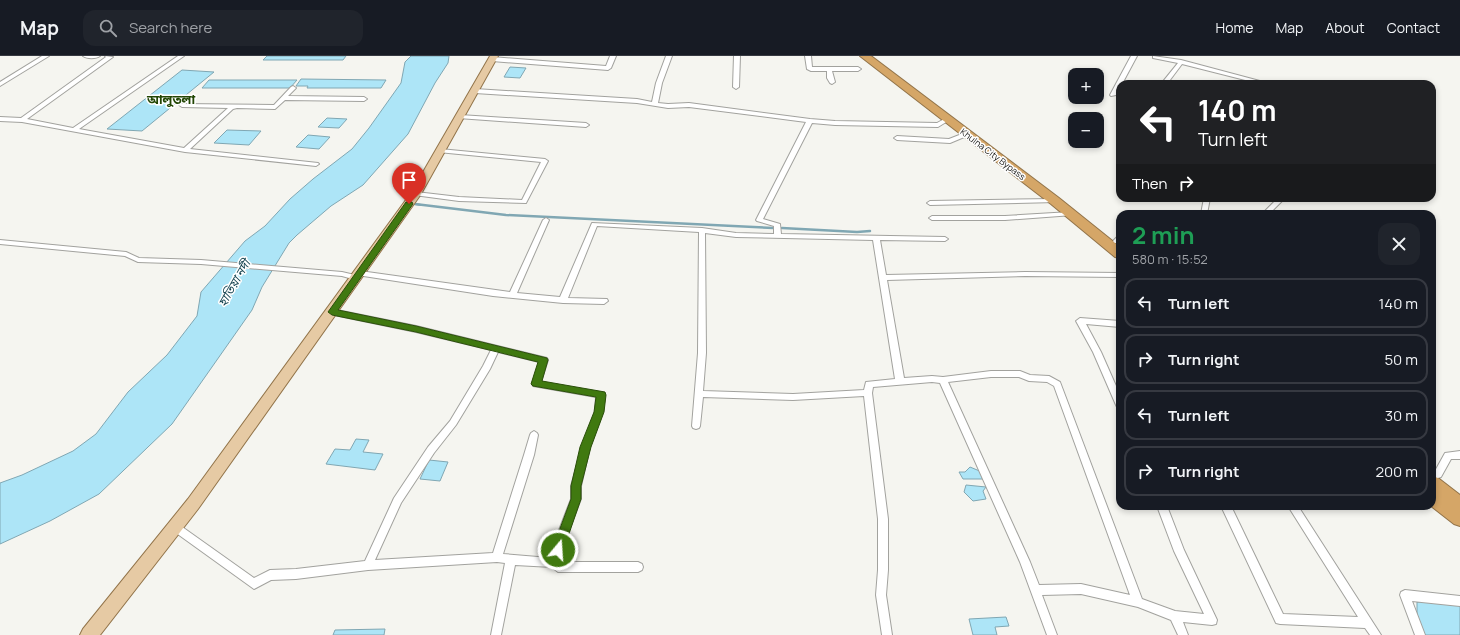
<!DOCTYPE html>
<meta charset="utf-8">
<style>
body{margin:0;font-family:Manrope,"Noto Sans Bengali",sans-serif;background:#20242c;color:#f1f3f6;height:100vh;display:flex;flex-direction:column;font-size:15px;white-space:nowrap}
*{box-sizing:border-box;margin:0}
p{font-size:13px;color:#9ea1a6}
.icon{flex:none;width:22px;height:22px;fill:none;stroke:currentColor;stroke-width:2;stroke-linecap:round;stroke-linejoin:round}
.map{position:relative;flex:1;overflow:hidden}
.drawer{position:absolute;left:1116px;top:154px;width:320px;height:300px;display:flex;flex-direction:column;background:#171b24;border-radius:12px;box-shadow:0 2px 6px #0003}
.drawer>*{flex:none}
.hud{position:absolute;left:1116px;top:24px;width:320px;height:122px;border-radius:12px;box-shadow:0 2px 6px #0003;background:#202124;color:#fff;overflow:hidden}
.buttons{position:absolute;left:1068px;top:12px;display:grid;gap:8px}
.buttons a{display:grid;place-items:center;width:36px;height:36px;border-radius:8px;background:#171b24;box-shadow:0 2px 6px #0003;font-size:20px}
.pin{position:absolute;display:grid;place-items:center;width:34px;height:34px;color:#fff;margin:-41px -17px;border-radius:50% 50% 50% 0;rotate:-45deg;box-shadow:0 0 4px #0007}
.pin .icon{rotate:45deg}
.me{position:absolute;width:44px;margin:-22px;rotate:18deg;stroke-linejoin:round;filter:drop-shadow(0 0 3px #0008)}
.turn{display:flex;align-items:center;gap:14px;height:84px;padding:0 16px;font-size:18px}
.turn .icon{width:52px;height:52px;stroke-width:2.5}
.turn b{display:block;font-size:28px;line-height:34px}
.then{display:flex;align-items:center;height:38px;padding:0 16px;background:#0003;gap:8px;font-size:15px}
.round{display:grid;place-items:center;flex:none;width:42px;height:42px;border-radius:12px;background:#20242c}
.overview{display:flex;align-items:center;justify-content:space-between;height:68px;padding:0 16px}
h1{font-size:24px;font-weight:700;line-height:30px;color:#1e9e55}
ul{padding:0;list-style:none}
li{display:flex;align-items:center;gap:12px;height:50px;margin:0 8px 6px;padding:0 8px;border:2px solid #363941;border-radius:12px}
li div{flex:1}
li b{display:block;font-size:15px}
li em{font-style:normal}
header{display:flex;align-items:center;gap:24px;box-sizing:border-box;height:56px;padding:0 20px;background:#171b24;border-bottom:1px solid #363941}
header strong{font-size:19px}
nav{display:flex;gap:22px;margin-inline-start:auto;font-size:14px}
.search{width:280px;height:36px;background:#20242c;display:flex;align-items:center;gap:10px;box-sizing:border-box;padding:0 14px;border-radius:12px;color:#9ea1a6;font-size:15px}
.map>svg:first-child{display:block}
.water{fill:#ade5f7;stroke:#80a7b3}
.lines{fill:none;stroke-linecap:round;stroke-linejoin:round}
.stream-far1{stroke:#80a7b3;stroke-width:2}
.stream{stroke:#80a7b3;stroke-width:2.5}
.street-casing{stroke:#a2a29e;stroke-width:2}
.primary-casing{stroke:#92744a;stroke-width:2}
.highway-casing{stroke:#92744a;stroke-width:2}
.street{fill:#fff;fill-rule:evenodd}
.primary{fill:#e6caa4;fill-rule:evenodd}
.highway{fill:#d5a667;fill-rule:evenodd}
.route{fill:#407910;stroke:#2a4f0a}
.labels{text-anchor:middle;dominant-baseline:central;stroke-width:3;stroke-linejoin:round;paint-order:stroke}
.far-street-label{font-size:9px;fill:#171715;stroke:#fff}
.water-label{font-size:12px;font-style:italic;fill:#0d3d4a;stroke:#fff}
.far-district-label{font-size:13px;font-weight:bold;fill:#224604;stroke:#fff}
</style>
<header>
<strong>Map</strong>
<div class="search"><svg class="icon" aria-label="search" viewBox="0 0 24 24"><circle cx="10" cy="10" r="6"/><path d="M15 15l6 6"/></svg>Search here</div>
<nav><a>Home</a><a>Map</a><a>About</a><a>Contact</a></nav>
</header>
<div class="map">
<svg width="1460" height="579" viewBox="0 0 1460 579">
<rect width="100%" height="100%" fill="#f5f5f0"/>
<!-- water -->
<g class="water">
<path d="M267,0H346L343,4H263Z"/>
<path d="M411,0H449L448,7L435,27L408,78L363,129L331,150L297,179L289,187L262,231L252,254L172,368L99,438L50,465L0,488V427L22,419L73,395L96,378L128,336L167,299L197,260L201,236L245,185L265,170L290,143L313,123L352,93L369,72L401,27L405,6Z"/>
<path d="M510,11L526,12L520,22L504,21Z"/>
<path d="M182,14L214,16L142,75L107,73Z"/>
<path d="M301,23L386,24L381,32H307L308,30H296Z"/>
<path d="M209,24H297L290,32H202Z"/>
<path d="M327,62L347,63L339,72L318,71Z"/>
<path d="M227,74L261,75L249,89L214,87Z"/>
<path d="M308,79L330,81L319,93L296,91Z"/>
<path d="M356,383L369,384L363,396L383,398L375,414L326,408L335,393L350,394Z"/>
<path d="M429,404L448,406L440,425L420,423Z"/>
<path d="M970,411L982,416L985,423H963L959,416H965Z"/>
<path d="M966,429L986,431L983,435L986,443L973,445L964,436Z"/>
<path d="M1430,545L1460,549V579H1425L1417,560V546Z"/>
<path d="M1006,561L1009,570L995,571L997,579H973L969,563Z"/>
<path d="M385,573L384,579H333L335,574Z"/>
</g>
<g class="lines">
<!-- stream-far1 -->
<path class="stream-far1" d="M415,148L421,149"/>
<!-- stream -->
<g class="stream">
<path d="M415,148L506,159L773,172"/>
<path d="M782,172L857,176L870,175"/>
</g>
<defs>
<g id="street">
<path d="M42,0H49L0,30V26Z"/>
<path d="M83,0H100C96,3 87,3 83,0Z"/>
<path d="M105,0L113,1L27,63L73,72L178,0H184L79,73L184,92L228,52L182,51L179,49L180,48L274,49L291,31L293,30L296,32L288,40L364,41L367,43L364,45L285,44L275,53L237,52L233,53L190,93L318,107L319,108L316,110L185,96L22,66L0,65V61L21,62L106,1Z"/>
<path d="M610,0H616L611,12L608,14L492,5L489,3L492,1L606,10Z"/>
<path d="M666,0H672L662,27L658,47L668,48L689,47L810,63L835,65L937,67L946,62L951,63L938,71L835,69L812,67L763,163L780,168L781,178L945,181L948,183L945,185L880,184L886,219L1025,216L1120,217V221L1025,220L887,224L904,322L932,320L943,321L991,315H1020L1030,319L1049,320L1060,326L1142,543L1175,555L1204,558L1174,495L1157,450H1167L1184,494L1217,564L1216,568L1212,569L1183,566L1188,579H1178L1171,564L1138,551L1081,538L1042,539L1057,579H1047L1020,506L940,327L932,326L873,331L872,337L888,463V514L886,539L892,579H882L876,539L878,514V463L864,340L793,344L703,341L700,370L699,372L696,373L693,372L692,370L698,297L699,176L597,170L568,242L607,243L608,245L604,248L563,247L493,240L357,219L356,217L360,215L510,236L543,164L546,162L549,164L517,237L560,241L592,167L702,172L736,177L774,178V170L757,165L756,164L806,66L689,51L668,52L637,47L475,37L472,35L475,33L637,43L652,46L656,27ZM705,177L736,181L873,184L895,323L866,326L864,334L793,338L703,335L706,297ZM991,321H1019L1029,325L1047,326L1054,330L1130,539L1081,528L1039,529L1030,506L948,326Z"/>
<path d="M734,0H740L739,31L736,33L733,31Z"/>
<path d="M805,0H811L812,11H858L861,13L858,15H832L835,26L832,28L830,27L827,22V15H811L807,13Z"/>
<path d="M1131,0H1137L1122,28H1120V31L1116,39L1111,40L1110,39Z"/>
<path d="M1153,0L1181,4L1271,28H1261L1182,8L1167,28H1161L1178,7L1153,2Z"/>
<path d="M460,59L586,67L589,69L586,71L458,62L457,61Z"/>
<path d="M967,76L970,78L969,79L950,87L897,84L894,82L897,80L949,83Z"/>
<path d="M440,93L545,103L548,105L526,147L459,145L414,139V137L416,136L459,141L522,144L541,106L438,96L437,95Z"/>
<path d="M1204,142H1210L1207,158H1201Z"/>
<path d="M1278,142H1285L1269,158H1262Z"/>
<path d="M1055,143L1057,144V146L930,149L927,147L930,145Z"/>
<path d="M1071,156L1073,157V159L1005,164H932L929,162L932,160H1005Z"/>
<path d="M1118,180H1120V185L1116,187H1114L1113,185Z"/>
<path d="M0,184L126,196L139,202L201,204L342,216L359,220L360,222L356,224L342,220L201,208L138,206L125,200L0,188Z"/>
<path d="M332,253L416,270L547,302L548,304L541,326L604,337L605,339L603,356L590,391L581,430V443L569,474L559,506H638L642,508L643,511L642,514L638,516H558L552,511L515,509L501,579H491L505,507L497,506L368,514L296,523L271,524L254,533L172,474L170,471L172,468L175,467L178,468L254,522L270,514L296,513L365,505L394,442L428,391L450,365L483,310L491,294L416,276L329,258L328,256ZM498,296L539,306L532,328L533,330L596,341L595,356L582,391L571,430V443L559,474L550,502L503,498L534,399L538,379L537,377L534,375L531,377L530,379L524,399L493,497L375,504L401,447L434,397L456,369L490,313Z"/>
<path d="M1080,262L1120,265V271L1086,268L1101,296L1120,339V352L1117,351L1116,349L1093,296L1076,265Z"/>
<path d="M1460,395V403H1451L1441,421L1432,424V416L1435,415L1445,397Z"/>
<path d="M1221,450H1231L1283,558L1358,561L1288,450H1298L1381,579H1370L1365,572L1280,568L1276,567Z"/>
<path d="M1405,534L1460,540V550L1412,545L1425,579H1415L1400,539L1401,536Z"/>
</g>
<path id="primary" d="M490,0H498L421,138L198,453L100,579H80L83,573L188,443L411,137Z"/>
<g id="highway">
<path d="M860,0H871L1059,142L1120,191V202L1115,201L1051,148Z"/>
<path d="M1432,420L1438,422L1460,439V470L1454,468L1431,450H1432Z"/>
</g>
</defs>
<!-- street casing -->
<use href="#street" class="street-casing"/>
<!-- primary casing -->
<use href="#primary" class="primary-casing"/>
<!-- highway casing -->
<use href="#highway" class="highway-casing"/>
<!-- street -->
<use href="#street" class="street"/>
<!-- primary -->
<use href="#primary" class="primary"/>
<!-- highway -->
<use href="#highway" class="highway"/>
</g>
<!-- route -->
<path class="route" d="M406,146H412L413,148L338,254L416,270L547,302L548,304L542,325L605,336L606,339L604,356L591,391L581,430V443L562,498L558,499L553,498L552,494L571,443V430L580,391L594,356L596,341L533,330L531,328L538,306L416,276L332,259L328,256Z"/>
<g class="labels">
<!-- far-street labels -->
<g class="far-street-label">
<text transform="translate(993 98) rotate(37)">Khulna City Bypass</text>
</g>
<!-- water labels -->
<g class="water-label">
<text transform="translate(234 227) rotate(-60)">হাতিয়া নদী</text>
</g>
<!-- far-district labels -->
<g class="far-district-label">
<text x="171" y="43">আলুতলা</text>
</g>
</g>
</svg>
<div class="buttons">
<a>+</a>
<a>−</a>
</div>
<div class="pin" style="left:409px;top:148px;background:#d93025"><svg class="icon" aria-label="arrive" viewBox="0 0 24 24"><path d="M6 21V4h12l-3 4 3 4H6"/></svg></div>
<svg class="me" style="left:558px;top:494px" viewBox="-20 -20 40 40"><circle r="17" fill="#407910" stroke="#fff" stroke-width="3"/><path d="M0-11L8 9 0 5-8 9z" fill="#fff"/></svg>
<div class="hud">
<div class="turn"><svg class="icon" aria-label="left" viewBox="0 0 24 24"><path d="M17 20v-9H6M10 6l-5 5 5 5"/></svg><div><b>140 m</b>Turn left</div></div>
<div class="then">Then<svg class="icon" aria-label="right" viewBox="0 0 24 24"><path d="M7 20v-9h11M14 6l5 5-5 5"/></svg></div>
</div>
<section class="drawer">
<div class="overview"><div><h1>2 min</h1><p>580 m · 15:52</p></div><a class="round"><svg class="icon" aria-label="close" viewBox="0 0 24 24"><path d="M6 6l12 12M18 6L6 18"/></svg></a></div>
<ul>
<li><svg class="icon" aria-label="left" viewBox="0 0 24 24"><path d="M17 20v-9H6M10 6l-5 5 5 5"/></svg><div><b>Turn left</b></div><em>140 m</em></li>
<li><svg class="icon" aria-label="right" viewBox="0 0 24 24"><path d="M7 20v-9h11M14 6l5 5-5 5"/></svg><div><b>Turn right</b></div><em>50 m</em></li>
<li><svg class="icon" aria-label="left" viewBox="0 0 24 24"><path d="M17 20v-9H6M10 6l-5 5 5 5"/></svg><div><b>Turn left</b></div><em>30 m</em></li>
<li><svg class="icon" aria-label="right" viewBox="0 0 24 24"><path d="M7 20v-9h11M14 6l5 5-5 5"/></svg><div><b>Turn right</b></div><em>200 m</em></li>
</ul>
</section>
</div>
